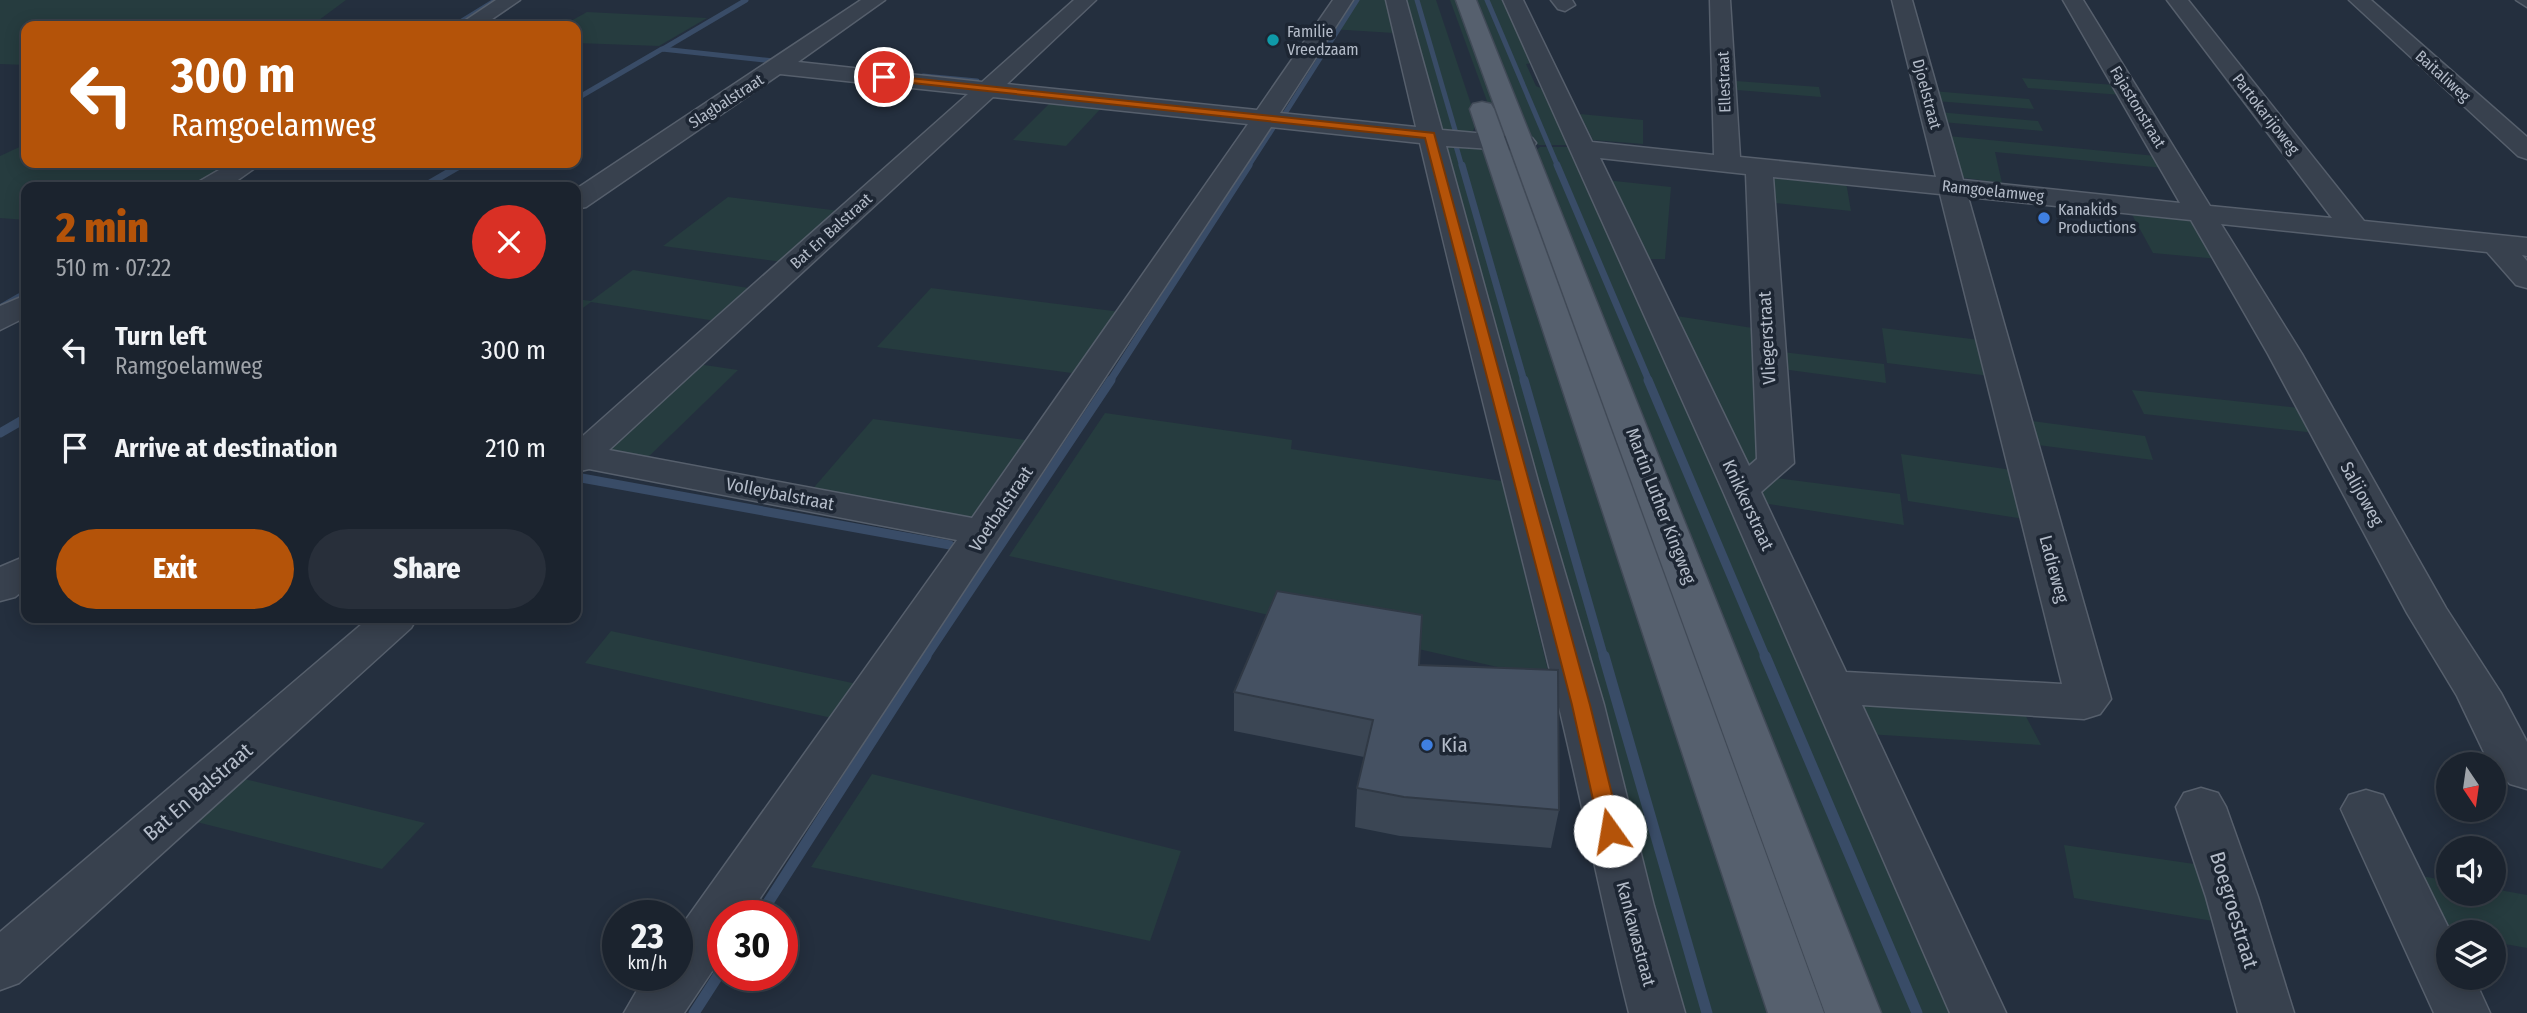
<!DOCTYPE html>
<meta charset="utf-8">
<style>
body{margin:0;font-family:"Fira Sans Condensed",sans-serif;background:#282f3a;color:#f1f3f6;height:100vh;display:flex;flex-direction:column;font-size:26px;white-space:nowrap}
*{box-sizing:border-box;margin:0}
p{font-size:23px;color:#a0a4aa}
.icon{flex:none;width:38px;height:38px;fill:none;stroke:currentColor;stroke-width:2;stroke-linecap:round;stroke-linejoin:round}
.map{position:relative;flex:1;overflow:hidden}
.sheet{position:absolute;left:21px;top:182px;width:560px;height:441px;display:flex;flex-direction:column;background:#1b232e;border-radius:14px;box-shadow:0 4px 18px #0003,0 0 0 2px #39404a}
.sheet>*{flex:none}
.guide{position:absolute;left:21px;top:21px;width:560px;height:147px;border-radius:14px;box-shadow:0 4px 18px #0003,0 0 0 2px #39404a;background:#b45309;color:#fff;overflow:hidden}
.needle{width:46px;rotate:167deg}
.tools{position:absolute;left:2436px;top:752px;display:grid;gap:14px}
.tools a{display:grid;place-items:center;width:70px;height:70px;border-radius:50%;background:#1b232e;box-shadow:0 4px 18px #0003,0 0 0 2px #39404a;font-size:35px}
.speed{position:absolute;left:602px;top:900px;display:flex;gap:14px;font-size:35px;font-weight:700;text-align:center}
.speed>*{display:grid;place-content:center;width:91px;height:91px;border-radius:50%;background:#1b232e;box-shadow:0 4px 18px #0003,0 0 0 2px #39404a;line-height:1}
.speed small{font-size:18px;font-weight:400}
.speed .limit{border:10px solid #d22;background:#fff;color:#111}
.pin{position:absolute;display:grid;place-items:center;width:60px;height:60px;color:#fff;margin:-30px;border:4px solid #fff;border-radius:50%;box-shadow:0 2px 7px #0007}
.me{position:absolute;width:77px;margin:-38px;rotate:347deg;stroke-linejoin:round;filter:drop-shadow(0 0 5px #0008)}
.turn{display:flex;align-items:center;gap:24px;height:147px;padding:0 35px;font-size:32px}
.turn .icon{width:91px;height:91px;stroke-width:2.5}
.turn b{display:block;font-size:49px;line-height:60px}
.round{display:grid;place-items:center;flex:none;width:74px;height:74px;border-radius:37px;background:#282f3a}
.head{display:flex;align-items:center;justify-content:space-between;height:119px;padding:0 35px}
h1{font-size:42px;font-weight:800;line-height:52px;color:#b45309}
.primary-button{display:flex;gap:14px;margin-top:auto;padding:14px 35px}
.primary-button a{flex:1;height:80px;border-radius:42px;background:#b45309;color:#fff;font-size:28px;font-weight:800;line-height:80px;text-align:center}
.primary-button a+a{background:#282f3a;color:#f1f3f6}
ul{padding:0;list-style:none}
li{display:flex;align-items:center;gap:21px;height:98px;padding:0 35px}
li div{flex:1}
li b{display:block;font-size:26px}
li em{font-style:normal}
.map>svg:first-child{display:block}
.green{fill:#263c3f}
.lines{fill:none;stroke-linecap:round;stroke-linejoin:round}
.stream-far3{stroke:#394c67;stroke-width:5}
.stream-far2{stroke:#394c67;stroke-width:7}
.stream-far1{stroke:#394c67;stroke-width:9}
.stream{stroke:#394c67;stroke-width:11}
.minor-casing{stroke:#565f6c;stroke-width:3}
.major-casing{stroke:#414a57;stroke-width:3}
.minor{fill:#38414e;fill-rule:evenodd}
.major{fill:#56606e;fill-rule:evenodd}
.wall{fill:#3b4654}
.building{fill:#455162;stroke:#303945;stroke-width:2}
.route{fill:#b45309;stroke:#753606;stroke-width:2}
.culture-dot{fill:#0f9aa8;stroke:#1d2633;stroke-width:2.5}
.shop-dot{fill:#3f7fe0;stroke:#1d2633;stroke-width:2.5}
.labels{text-anchor:middle;dominant-baseline:central;stroke-width:7;stroke-linejoin:round;paint-order:stroke}
.far-poi-label{font-size:16px;fill:#b4bcc9;stroke:#1d2633;text-anchor:start}
.far-street-label{font-size:16px;fill:#b4bcc9;stroke:#1d2633}
.street-label{font-size:18px;fill:#b4bcc9;stroke:#1d2633}
.near-poi-label{font-size:21px;fill:#b4bcc9;stroke:#1d2633;text-anchor:start}
.near-street-label{font-size:21px;fill:#b4bcc9;stroke:#1d2633}
</style>
<div class="map">
<svg width="2527" height="1013" viewBox="0 0 2527 1013">
<rect width="100%" height="100%" fill="#242f3e"/>
<!-- green -->
<g class="green">
<path d="M0,0H346L311,26H26V65L0,64Z"/>
<path d="M1349,0H1388L1394,33L1330,29Z"/>
<path d="M1402,0H1436L1477,122L1473,131L1442,133Z"/>
<path d="M1450,0H1462L1511,135L1499,134Z"/>
<path d="M1473,0H1506L1534,63L1526,64L1536,86L1545,90L1568,145H1539L1530,141Z"/>
<path d="M587,12L707,18L659,46L576,43V26H562Z"/>
<path d="M2022,78L2115,85L2122,95L2028,88Z"/>
<path d="M1736,81L1819,87L1821,97L1737,90Z"/>
<path d="M1932,91L2029,99L2034,109L1936,101Z"/>
<path d="M1055,98L1105,104L1066,146L1013,140Z"/>
<path d="M1938,112L2038,121L2043,131L1942,122Z"/>
<path d="M1580,114L1643,120V144L1593,140Z"/>
<path d="M1948,136L2156,156L2164,168L1995,152L2002,183L1958,177Z"/>
<path d="M1460,141L1489,150L1774,1013H1677L1441,142Z"/>
<path d="M26,144V163H180L173,168L231,171L205,187H26V220L0,218V156Z"/>
<path d="M1540,147H1575L1958,1013H1870L1536,150Z"/>
<path d="M1772,175L1846,182L1851,211L1775,203Z"/>
<path d="M1605,180L1671,187L1665,259H1644Z"/>
<path d="M728,197L848,212L790,263L663,246Z"/>
<path d="M2130,211L2192,218L2219,259L2153,253Z"/>
<path d="M633,270L755,289L716,321L591,302L576,313V299L591,301Z"/>
<path d="M931,288L1121,312L1079,374L877,347Z"/>
<path d="M1670,315L1759,329L1765,461L1746,471Z"/>
<path d="M1882,328L1988,341L1998,377L1887,363Z"/>
<path d="M1774,351L1884,364L1886,383L1775,368Z"/>
<path d="M698,364L738,370L642,463L604,454Z"/>
<path d="M2132,390L2300,408L2316,433L2144,414Z"/>
<path d="M1105,413L1292,440L1291,449L1502,481L1550,679L1009,556Z"/>
<path d="M873,419L1033,441L976,520L810,492Z"/>
<path d="M2024,420L2145,436L2153,460L2031,444Z"/>
<path d="M1901,454L2019,471L2031,520L1908,501Z"/>
<path d="M1769,477L1900,494L1904,525L1756,502L1751,490Z"/>
<path d="M611,631L857,684L832,718L585,663Z"/>
<path d="M1849,695L2020,705L2041,745L1867,734Z"/>
<path d="M872,774L1181,851L1150,941L811,867Z"/>
<path d="M228,775L425,823L382,869L181,818Z"/>
<path d="M2064,845L2208,866L2219,922L2074,898Z"/>
<path d="M2406,873L2448,881V894H2494V889L2527,895V948L2494,942V933L2433,930Z"/>
</g>
<g class="lines">
<!-- stream-far3 -->
<g class="stream-far3">
<path d="M1417,0L1455,130"/>
<path d="M1487,0L1558,167"/>
<path d="M454,26L496,0"/>
<path d="M663,49L746,0"/>
<path d="M923,76L977,81"/>
<path d="M576,99L662,49L774,61"/>
<path d="M1294,116L1284,115L1357,0"/>
<path d="M1456,146L1462,167"/>
<path d="M458,167L465,163"/>
<path d="M1248,167L1275,125"/>
</g>
<!-- stream-far2 -->
<g class="stream-far2">
<path d="M1462,165L1524,381"/>
<path d="M1557,165L1649,381"/>
<path d="M423,187L461,165"/>
<path d="M0,308L19,297"/>
<path d="M1110,381L1249,165"/>
</g>
<!-- stream-far1 -->
<g class="stream-far1">
<path d="M1524,380L1604,658"/>
<path d="M1648,380L1766,658"/>
<path d="M0,433L26,418"/>
<path d="M576,477L950,545"/>
<path d="M925,658L1111,380"/>
</g>
<!-- stream -->
<g class="stream">
<path d="M1604,656L1707,1013"/>
<path d="M1765,656L1917,1013"/>
<path d="M760,915L926,656"/>
<path d="M694,1013L723,968"/>
</g>
<defs>
<g id="minor">
<path d="M496,0H520L482,26H457Z"/>
<path d="M861,0H885L798,62L982,82L1074,0H1096L1007,84L1257,110L1333,0H1353L1280,113L1416,127L1386,0H1406L1442,130L1532,138L1536,143L1532,148L1523,151L1446,146L1539,485L1604,705L1654,906L1685,1013H1629C1603,910 1583,806 1558,703C1512,516 1464,330 1420,143L1271,127L749,915H723V955L684,1013H624L646,975H677V932L957,540L589,469L576,472V442L968,94L780,74L586,207L576,209V189ZM993,97L1248,124L972,518L609,450Z"/>
<path d="M1503,0H1523L1592,142L1714,155L1710,0H1730L1740,157L1936,177L1892,0H1912L1963,180L2180,203L2063,0H2083L2210,206L2332,218L2167,0H2188L2364,221L2527,238V256L2522,255L2527,261V288L2516,285L2487,252L2221,224L2302,354L2446,608L2501,693L2527,742V789L2510,784L2490,765L2457,696L2407,613L2268,354L2191,220L1968,197L2111,699L2100,714L2084,719L1862,705L2006,1013H1950L1722,489ZM1600,158L1746,174L1757,459L1749,466ZM1773,177L1940,194L2062,684L1846,672L1761,492L1794,463Z"/>
<path d="M1551,0H1572L1575,5L1565,11L1558,9Z"/>
<path d="M2349,0H2371L2527,137V159L2518,156Z"/>
<path d="M2516,0H2527V7Z"/>
<path d="M231,163H262L228,187H197L200,181Z"/>
<path d="M26,295V317L0,330V306Z"/>
<path d="M26,556V588L15,597L0,601V567Z"/>
<path d="M369,618H417L411,628L19,983L0,990V932Z"/>
<path d="M2201,788L2218,793L2226,807L2258,897L2294,1013H2238L2206,897L2176,807L2184,793Z"/>
<path d="M2366,790L2383,795L2451,933H2448V978H2474L2490,1013H2434L2341,809L2349,795Z"/>
</g>
<g id="major">
<path d="M1456,0H1476L1881,1013H1825Z"/>
<path d="M1482,102L1491,104L1494,109L1824,1013H1768L1470,109L1473,104Z"/>
</g>
</defs>
<!-- minor casing -->
<use href="#minor" class="minor-casing"/>
<!-- major casing -->
<use href="#major" class="major-casing"/>
<!-- minor -->
<use href="#minor" class="minor"/>
<!-- major -->
<use href="#major" class="major"/>
</g>
<!-- wall -->
<path class="wall" d="M1419,665L1559,810L1551,848L1400,836L1355,827L1357,788L1364,757L1234,731V692Z"/>
<!-- building -->
<path class="building" d="M1277,591L1422,615L1419,665L1558,670L1559,810L1404,797L1357,788L1373,720L1234,692Z"/>
<!-- route -->
<path class="route" d="M881,75L1434,133L1590,705L1621,831L1617,836H1603L1600,831L1572,705L1425,138L884,80Z"/>
<!-- markers -->
<circle class="culture-dot" cx="1273" cy="40" r="7"/>
<g class="shop-dot">
<circle cx="2044" cy="218" r="7"/>
<circle cx="1427" cy="745" r="7"/>
</g>
<g class="labels">
<!-- far-poi labels -->
<g class="far-poi-label">
<text x="1287" y="31">Familie<tspan x="1287" dy="18">Vreedzaam</tspan></text>
<text x="2058" y="209">Kanakids<tspan x="2058" dy="18">Productions</tspan></text>
</g>
<!-- far-street labels -->
<g class="far-street-label">
<text transform="translate(2443 76) rotate(42)">Baitaliweg</text>
<text transform="translate(1724 82) rotate(-92)">Ellestraat</text>
<text transform="translate(1927 94) rotate(75)">Djoelstraat</text>
<text transform="translate(726 101) rotate(-33)">Slagbalstraat</text>
<text transform="translate(2138 107) rotate(59)">Fajastonstraat</text>
<text transform="translate(2266 114) rotate(52)">Partokarijoweg</text>
<text transform="translate(1993 191) rotate(6)">Ramgoelamweg</text>
<text transform="translate(831 231) rotate(-42)">Bat En Balstraat</text>
</g>
<!-- street labels -->
<g class="street-label">
<text transform="translate(1767 338) rotate(-93)">Vliegerstraat</text>
<text transform="translate(780 494) rotate(11)">Volleybalstraat</text>
<text transform="translate(2362 494) rotate(61)">Salijoweg</text>
<text transform="translate(1748 505) rotate(65)">Knikkerstraat</text>
<text transform="translate(1661 506) rotate(69)">Martin Luther Kingweg</text>
<text transform="translate(1001 509) rotate(-56)">Voetbalstraat</text>
<text transform="translate(2054 569) rotate(75)">Ladieweg</text>
<text transform="translate(1636 934) rotate(75)">Kankawastraat</text>
</g>
<!-- near-poi labels -->
<g class="near-poi-label">
<text x="1441" y="745">Kia</text>
</g>
<!-- near-street labels -->
<g class="near-street-label">
<text transform="translate(198 792) rotate(-41)">Bat En Balstraat</text>
<text transform="translate(2234 910) rotate(73)">Boegroestraat</text>
</g>
</g>
</svg>
<div class="tools">
<a><svg class="needle" viewBox="-14 -14 28 28"><path d="M0-13l5 13h-10z" fill="#e53935"/><path d="M0 13l5-13h-10z" fill="#a0a4aa"/></svg></a>
<a><svg class="icon" aria-label="sound" viewBox="0 0 24 24"><path d="M4 9h4l5-4v14l-5-4H4zM17 9q2 3 0 6"/></svg></a>
<a><svg class="icon" aria-label="layers" viewBox="0 0 24 24"><path d="M12 4l9 5-9 5-9-5zM3 14l9 5 9-5"/></svg></a>
</div>
<div class="speed"><div>23<small>km/h</small></div><div class="limit">30</div></div>
<div class="pin" style="left:884px;top:77px;background:#d93025"><svg class="icon" aria-label="arrive" viewBox="0 0 24 24"><path d="M6 21V4h12l-3 4 3 4H6"/></svg></div>
<svg class="me" style="left:1610px;top:831px" viewBox="-20 -20 40 40"><circle r="19" fill="#fff"/><path d="M0-13L10 11 0 6-10 11z" fill="#b45309"/></svg>
<div class="guide">
<div class="turn"><svg class="icon" aria-label="left" viewBox="0 0 24 24"><path d="M17 20v-9H6M10 6l-5 5 5 5"/></svg><div><b>300 m</b>Ramgoelamweg</div></div>
</div>
<section class="sheet">
<div class="head"><div><h1>2 min</h1><p>510 m · 07:22</p></div><a class="round" style="background:#d93025;color:#fff"><svg class="icon" aria-label="close" viewBox="0 0 24 24"><path d="M6 6l12 12M18 6L6 18"/></svg></a></div>
<ul>
<li><svg class="icon" aria-label="left" viewBox="0 0 24 24"><path d="M17 20v-9H6M10 6l-5 5 5 5"/></svg><div><b>Turn left</b><p>Ramgoelamweg</p></div><em>300 m</em></li>
<li><svg class="icon" aria-label="arrive" viewBox="0 0 24 24"><path d="M6 21V4h12l-3 4 3 4H6"/></svg><div><b>Arrive at destination</b></div><em>210 m</em></li>
</ul>
<div class="primary-button"><a>Exit</a><a>Share</a></div>
</section>
</div>
